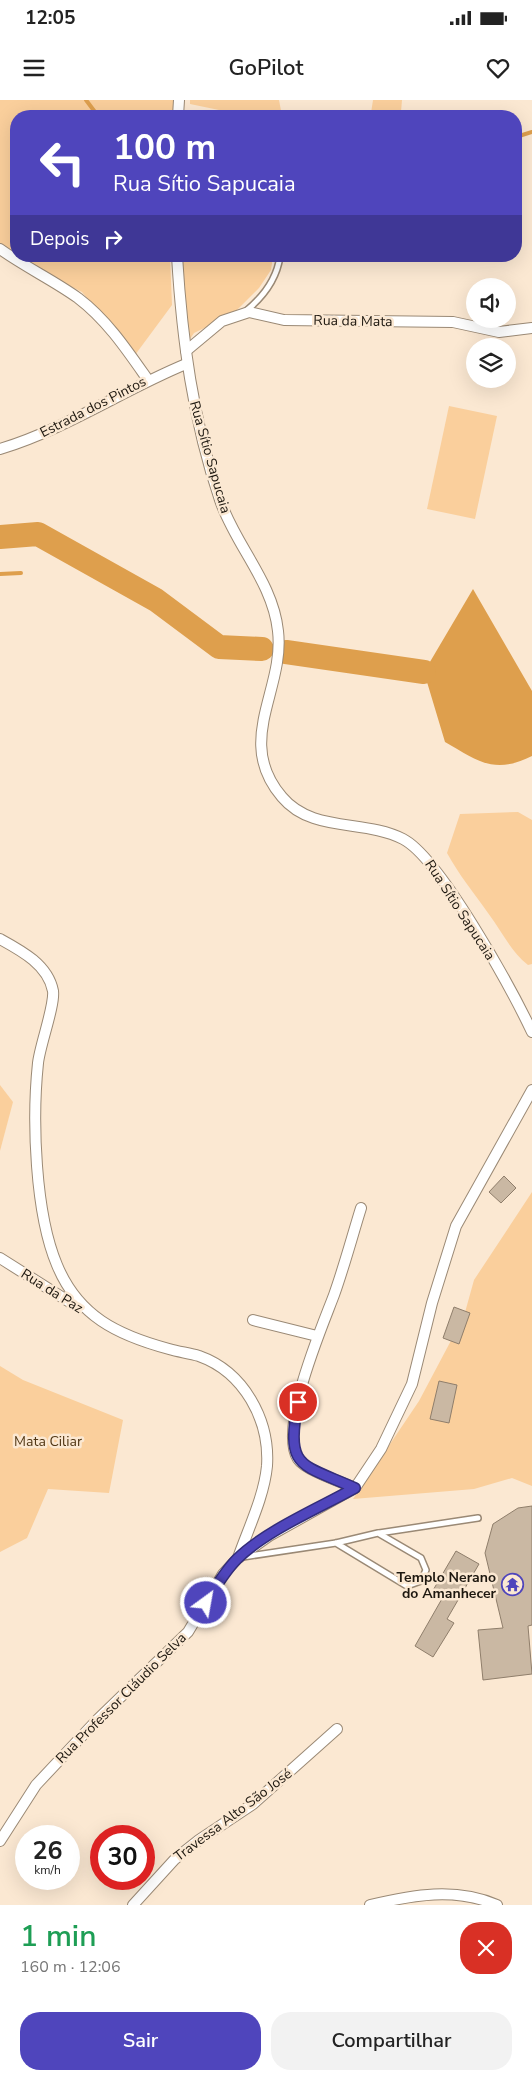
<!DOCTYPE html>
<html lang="pt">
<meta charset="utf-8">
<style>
body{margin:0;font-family:"Nunito Sans",sans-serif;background:#f2f2f2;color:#222;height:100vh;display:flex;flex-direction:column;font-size:19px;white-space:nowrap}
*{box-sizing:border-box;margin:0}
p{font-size:16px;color:#767676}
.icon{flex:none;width:28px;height:28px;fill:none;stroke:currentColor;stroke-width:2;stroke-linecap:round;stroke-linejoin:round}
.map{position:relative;height:1805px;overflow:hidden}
.side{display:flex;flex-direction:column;background:#fff;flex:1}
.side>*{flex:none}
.top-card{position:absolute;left:10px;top:10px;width:512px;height:152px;border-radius:20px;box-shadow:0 5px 20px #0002;background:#4f45bc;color:#fff;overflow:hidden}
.tools{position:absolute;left:466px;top:178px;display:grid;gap:10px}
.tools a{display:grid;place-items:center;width:50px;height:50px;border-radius:50%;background:#fff;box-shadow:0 5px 20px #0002;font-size:25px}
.speed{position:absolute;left:15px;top:1725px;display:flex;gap:10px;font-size:25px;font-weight:700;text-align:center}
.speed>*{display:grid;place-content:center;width:65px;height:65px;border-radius:50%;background:#fff;box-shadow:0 5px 20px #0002;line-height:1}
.speed small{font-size:12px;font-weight:400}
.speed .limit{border:8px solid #d22;background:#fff;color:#111}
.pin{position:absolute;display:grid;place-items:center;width:42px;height:42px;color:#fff;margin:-21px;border:2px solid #fff;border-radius:50%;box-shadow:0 1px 5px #0007}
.me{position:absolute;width:55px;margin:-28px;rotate:32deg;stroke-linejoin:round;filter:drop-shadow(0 0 4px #0008)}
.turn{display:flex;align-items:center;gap:18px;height:105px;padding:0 20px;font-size:22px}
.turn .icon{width:65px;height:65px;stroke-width:2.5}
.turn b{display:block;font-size:35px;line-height:42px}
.then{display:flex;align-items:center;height:48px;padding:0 20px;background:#0003;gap:10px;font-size:19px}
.round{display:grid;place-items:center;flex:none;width:52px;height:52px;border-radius:20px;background:#f2f2f2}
.summary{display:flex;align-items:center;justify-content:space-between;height:85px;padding:0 20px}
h1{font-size:30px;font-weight:600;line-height:38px;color:#1e9e55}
.primary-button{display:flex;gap:10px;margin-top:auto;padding:10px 20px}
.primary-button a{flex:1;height:58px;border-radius:20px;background:#4f45bc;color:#fff;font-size:20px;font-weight:600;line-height:58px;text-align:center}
.primary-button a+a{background:#f2f2f2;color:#222}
.status{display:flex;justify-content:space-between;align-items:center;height:35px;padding:0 25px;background:#fff;direction:ltr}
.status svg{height:14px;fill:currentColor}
header{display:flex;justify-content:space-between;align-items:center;height:65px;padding:0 20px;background:#fff;font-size:22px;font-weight:600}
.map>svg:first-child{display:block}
.green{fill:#facf9c}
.water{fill:#de9f4d}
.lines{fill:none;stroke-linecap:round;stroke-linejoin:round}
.stream{stroke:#de9f4d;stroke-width:4}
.river{stroke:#de9f4d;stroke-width:24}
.building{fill:#cab8a3;stroke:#8f7e6b}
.lane-casing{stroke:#9a8975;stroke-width:8}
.street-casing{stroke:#9a8975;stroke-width:12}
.lane{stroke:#fff;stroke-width:5}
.street{stroke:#fff;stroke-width:10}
.route-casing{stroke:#332d7a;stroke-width:12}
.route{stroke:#4f45bc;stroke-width:9}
.labels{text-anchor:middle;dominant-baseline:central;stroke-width:5;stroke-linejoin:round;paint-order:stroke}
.street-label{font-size:14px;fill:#1d170f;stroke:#fbe8d2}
.park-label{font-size:14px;fill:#513715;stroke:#fbe8d2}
.poi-label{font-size:14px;font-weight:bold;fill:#1d170f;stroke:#fbe8d2;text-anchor:end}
</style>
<div class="status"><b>12:05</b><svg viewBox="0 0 49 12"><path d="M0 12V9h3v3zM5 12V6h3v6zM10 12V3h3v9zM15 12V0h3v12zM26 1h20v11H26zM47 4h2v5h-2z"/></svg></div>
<header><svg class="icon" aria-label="menu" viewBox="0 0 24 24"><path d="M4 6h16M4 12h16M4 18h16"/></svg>GoPilot<svg class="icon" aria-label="heart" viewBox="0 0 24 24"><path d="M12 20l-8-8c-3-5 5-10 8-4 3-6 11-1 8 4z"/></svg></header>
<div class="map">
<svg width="532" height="1805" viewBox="0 0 532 1805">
<rect width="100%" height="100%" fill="#fbe8d2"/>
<!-- green -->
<g class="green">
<path d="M0,0H176L175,16H16V156H170L172,205L135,255L82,192L18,160L0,144Z"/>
<path d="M190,0H279L282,16H248L190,4Z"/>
<path d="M373,0H402L401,12L397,16H379L371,13Z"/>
<path d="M178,156H273L271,170L259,188L233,214L194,233L186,245Z"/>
<path d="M449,306L497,316L475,419L427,409Z"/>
<path d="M518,712L532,720V864L528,865C510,851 502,831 488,813C474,793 459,775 447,753L460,714Z"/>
<path d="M0,985L13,1002L0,1051Z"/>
<path d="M532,1092V1386L512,1378L474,1389L353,1399L419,1301L464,1216L474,1180Z"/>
<path d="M0,1266L23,1280L123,1320L109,1393L48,1389L27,1438L0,1452Z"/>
</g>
<!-- water -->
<path class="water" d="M473,489L532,591V656C494,675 478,661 445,642L424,572Z"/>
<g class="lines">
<!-- stream -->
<g class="stream">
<path d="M86,0L98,16"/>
<path d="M516,37L532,32"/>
<path d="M0,474L21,473"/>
</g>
<!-- river -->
<g class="river">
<path d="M0,437L38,434L156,500L219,547L262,549"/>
<path d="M286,552L424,572"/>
</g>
</g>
<!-- building -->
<g class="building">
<path d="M504,1076L516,1088L501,1103L489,1092Z"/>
<path d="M454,1207L470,1213L459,1244L443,1238Z"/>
<path d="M439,1281L457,1285L449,1323L430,1319Z"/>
<path d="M532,1406V1525L528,1526L532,1574L483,1580L478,1530L503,1528L485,1453L493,1424L518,1408Z"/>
<path d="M456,1451L479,1464L447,1519L454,1523L433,1557L415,1546L443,1497L432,1492Z"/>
</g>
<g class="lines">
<defs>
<g id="lane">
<path d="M246,211C263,197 277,179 280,156"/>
<path d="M379,1433L478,1418"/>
<path d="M243,1457L336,1443L378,1433L421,1458L426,1470L421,1481L407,1486L336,1443"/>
</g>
<g id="street">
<path d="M178,16L179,0"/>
<path d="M0,149C25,167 53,180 78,198C107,220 127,250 148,280"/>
<path d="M177,156C182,239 193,321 220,400C235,445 273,482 278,531C285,590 234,641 282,697C312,733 364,719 403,739C440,758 512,890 532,932"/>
<path d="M186,251L222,221L249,212L284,220L453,222L499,232L532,228"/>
<path d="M0,349C66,329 123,290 186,264"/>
<path d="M0,839C22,851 48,865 53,891C55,905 40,945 38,963C32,1020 35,1113 57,1165C78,1216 117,1235 169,1249C179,1252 189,1253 199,1256C244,1272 270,1320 267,1366C264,1397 248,1429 238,1458"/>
<path d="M0,1158L79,1208"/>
<path d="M253,1220L317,1236"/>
<path d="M355,1388C341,1382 305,1370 298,1359C278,1329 322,1227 334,1195C344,1167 352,1137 361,1108"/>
<path d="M0,1741L36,1685L98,1619L188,1532L223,1474L238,1458L269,1436L355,1388L381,1349L412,1284L432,1203L456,1126L532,990"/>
<path d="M133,1805L175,1759L199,1740L253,1704L337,1629"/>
<path d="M370,1805C413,1795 455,1787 497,1805"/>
</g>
</defs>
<!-- lane casing -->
<use href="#lane" class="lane-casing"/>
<!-- street casing -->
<use href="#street" class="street-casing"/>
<!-- lane -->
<use href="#lane" class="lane"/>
<!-- street -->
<use href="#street" class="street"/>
</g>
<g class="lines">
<defs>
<path id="route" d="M206,1503C215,1488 224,1472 237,1459C265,1431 319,1408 355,1388C299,1363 286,1369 298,1302"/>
</defs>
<!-- route casing -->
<use href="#route" class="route-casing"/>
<!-- route -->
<use href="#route" class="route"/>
</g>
<!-- icons -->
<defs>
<symbol id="temple-ring" viewBox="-11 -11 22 22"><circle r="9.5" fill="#fbe8d2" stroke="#4f45bc" stroke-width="1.5"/><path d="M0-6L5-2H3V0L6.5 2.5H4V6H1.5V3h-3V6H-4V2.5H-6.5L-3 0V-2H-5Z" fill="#4f45bc"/></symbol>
</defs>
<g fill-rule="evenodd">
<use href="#temple-ring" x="500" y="1472" width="25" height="25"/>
</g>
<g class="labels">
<!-- street labels -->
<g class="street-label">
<text transform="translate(353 221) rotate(1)">Rua da Mata</text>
<text transform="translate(93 307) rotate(-27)">Estrada dos Pintos</text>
<text transform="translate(210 357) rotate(74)">Rua Sítio Sapucaia</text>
<text transform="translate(460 810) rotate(57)">Rua Sítio Sapucaia</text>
<text transform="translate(52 1191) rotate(32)">Rua da Paz</text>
<text transform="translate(121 1598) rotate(-45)">Rua Professor Cláudio Selva</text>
<text transform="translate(233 1715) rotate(-37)">Travessa Alto São José</text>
</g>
<!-- park labels -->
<g class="park-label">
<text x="48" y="1341">Mata Ciliar</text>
</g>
<!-- poi labels -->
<g class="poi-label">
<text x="496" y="1477">Templo Nerano<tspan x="496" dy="16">do Amanhecer</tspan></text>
</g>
</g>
</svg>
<div class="tools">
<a><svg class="icon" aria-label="sound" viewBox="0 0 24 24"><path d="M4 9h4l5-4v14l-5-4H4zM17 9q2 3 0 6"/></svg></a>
<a><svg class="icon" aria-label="layers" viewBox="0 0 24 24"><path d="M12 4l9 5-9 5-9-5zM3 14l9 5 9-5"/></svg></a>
</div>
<div class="speed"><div>26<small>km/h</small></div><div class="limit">30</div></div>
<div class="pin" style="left:298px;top:1302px;background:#d93025"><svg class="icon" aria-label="arrive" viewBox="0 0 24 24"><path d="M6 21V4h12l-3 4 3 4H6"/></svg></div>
<svg class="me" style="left:206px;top:1503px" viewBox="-20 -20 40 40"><circle r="17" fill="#4f45bc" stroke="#fff" stroke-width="3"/><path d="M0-11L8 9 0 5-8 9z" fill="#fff"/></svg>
<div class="top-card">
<div class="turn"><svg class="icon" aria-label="left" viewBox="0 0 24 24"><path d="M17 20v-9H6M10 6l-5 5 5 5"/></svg><div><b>100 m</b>Rua Sítio Sapucaia</div></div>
<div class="then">Depois<svg class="icon" aria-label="right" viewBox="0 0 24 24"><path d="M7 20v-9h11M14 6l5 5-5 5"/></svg></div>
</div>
</div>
<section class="side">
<div class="summary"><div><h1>1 min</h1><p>160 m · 12:06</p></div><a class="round" style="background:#d93025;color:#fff"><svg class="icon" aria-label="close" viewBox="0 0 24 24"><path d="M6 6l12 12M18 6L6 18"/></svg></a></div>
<div class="primary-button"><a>Sair</a><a>Compartilhar</a></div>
</section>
